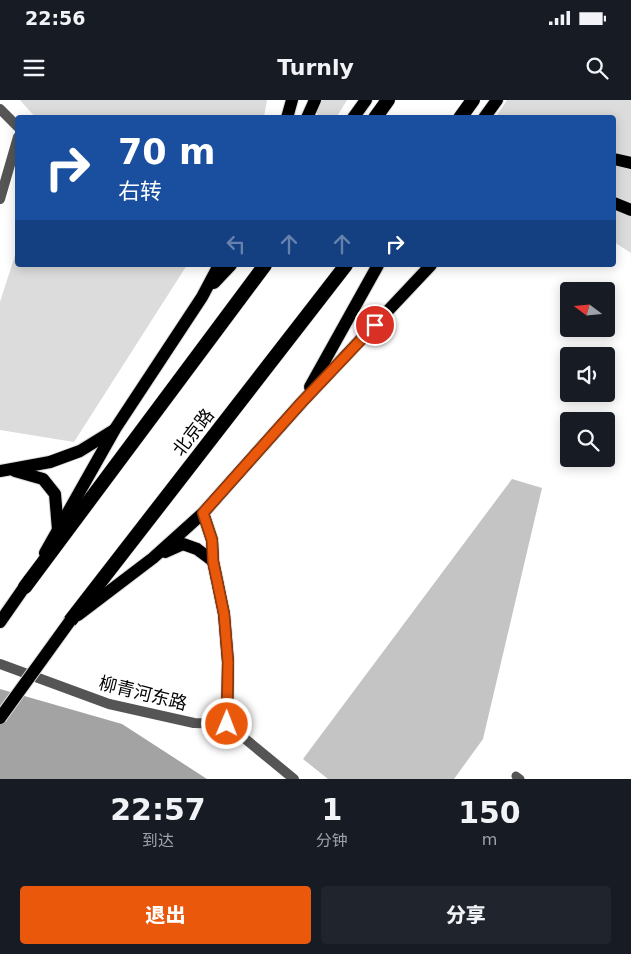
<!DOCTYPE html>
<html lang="zh">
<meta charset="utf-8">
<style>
body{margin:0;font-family:"DejaVu Sans","Noto Sans SC",sans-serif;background:#20242c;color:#f1f3f6;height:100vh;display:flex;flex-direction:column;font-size:19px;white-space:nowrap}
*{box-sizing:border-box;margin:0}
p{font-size:16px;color:#9ea1a6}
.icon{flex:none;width:28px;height:28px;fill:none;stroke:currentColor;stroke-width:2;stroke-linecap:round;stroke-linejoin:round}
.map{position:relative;height:679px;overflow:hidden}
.side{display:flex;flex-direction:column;background:#171b24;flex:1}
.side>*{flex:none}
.guide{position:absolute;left:15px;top:15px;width:601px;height:152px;border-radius:5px;box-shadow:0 2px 12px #0003;background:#1a4fa0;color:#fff;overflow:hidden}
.needle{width:32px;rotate:286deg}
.tools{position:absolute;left:560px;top:182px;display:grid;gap:10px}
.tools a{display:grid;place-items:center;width:55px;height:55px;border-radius:5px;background:#171b24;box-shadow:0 2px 12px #0003;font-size:25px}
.pin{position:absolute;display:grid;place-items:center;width:42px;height:42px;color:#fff;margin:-21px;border:2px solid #fff;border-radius:50%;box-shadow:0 1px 5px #0007}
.me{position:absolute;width:55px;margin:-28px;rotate:1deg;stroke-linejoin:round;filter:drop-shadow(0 0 4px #0008)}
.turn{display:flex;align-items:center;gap:18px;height:105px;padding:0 20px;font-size:22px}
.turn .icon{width:65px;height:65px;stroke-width:2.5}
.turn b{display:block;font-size:35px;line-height:42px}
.lanes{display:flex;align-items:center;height:48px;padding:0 20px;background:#0003;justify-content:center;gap:25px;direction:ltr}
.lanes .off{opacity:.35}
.eta{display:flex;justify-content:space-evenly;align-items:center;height:85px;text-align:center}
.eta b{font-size:30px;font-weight:800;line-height:35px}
.primary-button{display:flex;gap:10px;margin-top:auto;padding:10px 20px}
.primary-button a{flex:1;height:58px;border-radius:5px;background:#ea580c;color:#fff;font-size:20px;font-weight:800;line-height:58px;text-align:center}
.primary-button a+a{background:#20242c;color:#f1f3f6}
.status{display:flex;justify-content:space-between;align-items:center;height:35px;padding:0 25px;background:#171b24;direction:ltr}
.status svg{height:14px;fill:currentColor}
header{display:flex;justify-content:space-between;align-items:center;height:65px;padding:0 20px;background:#171b24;font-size:22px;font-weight:800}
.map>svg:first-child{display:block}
.green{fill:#dcdcdc}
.water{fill:#a3a3a3}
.building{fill:#c4c4c4}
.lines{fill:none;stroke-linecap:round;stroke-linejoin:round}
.primary-casing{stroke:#dbdbdb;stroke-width:14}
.trunk-casing{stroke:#dbdbdb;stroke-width:15}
.service{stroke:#555;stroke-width:9}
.minor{stroke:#555;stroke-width:10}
.primary{stroke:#000;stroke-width:12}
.trunk{stroke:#000;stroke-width:14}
.primary-bridge-casing{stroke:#dbdbdb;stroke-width:14;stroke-linecap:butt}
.primary-bridge{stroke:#000;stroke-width:12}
.route-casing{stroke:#983908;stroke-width:12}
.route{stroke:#ea580c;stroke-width:9}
.labels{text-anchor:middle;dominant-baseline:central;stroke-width:4.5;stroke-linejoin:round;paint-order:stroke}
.street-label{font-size:18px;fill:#000;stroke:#fff}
</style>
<div class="status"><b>22:56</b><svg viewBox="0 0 49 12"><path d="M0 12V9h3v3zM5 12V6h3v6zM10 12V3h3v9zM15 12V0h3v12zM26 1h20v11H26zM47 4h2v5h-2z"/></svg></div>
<header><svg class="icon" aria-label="menu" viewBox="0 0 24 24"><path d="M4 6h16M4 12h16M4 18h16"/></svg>Turnly<svg class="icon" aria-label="search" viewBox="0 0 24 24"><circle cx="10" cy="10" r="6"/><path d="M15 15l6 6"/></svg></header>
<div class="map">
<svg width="631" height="679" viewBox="0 0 631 679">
<rect width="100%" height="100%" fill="#fff"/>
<!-- green -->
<g class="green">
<path d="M20,0H267L264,17L36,18Z"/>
<path d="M314,0H347L336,18L318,17Z"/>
<path d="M507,0H631V153L614,142V18H495Z"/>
<path d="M17,149L18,165H187L74,342L0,330V202Z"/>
</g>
<!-- water -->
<path class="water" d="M0,589L122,624L207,679H0Z"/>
<!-- building -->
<path class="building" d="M512,379L542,388L483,639L454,679H328L303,659Z"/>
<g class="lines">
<defs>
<g id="primary">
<path d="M287,18L292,0"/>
<path d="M307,18L315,0"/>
<path d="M353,18L366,0"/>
<path d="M484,18L497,0"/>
<path d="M614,59L631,63"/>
<path d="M614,103L631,110"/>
<path d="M214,183L231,165"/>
<path d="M310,287L378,165"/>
<path d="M0,371L50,362L80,351L114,330"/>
<path d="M15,371L43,379L55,394L58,430"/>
<path d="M203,413L212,440L213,461L224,514L228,562L227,624"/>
<path d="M165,452L183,444L197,449L213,461"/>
<path d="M45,453L115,329L202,197L219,165"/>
<path d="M78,515L153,458L203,413L302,302L431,165"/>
<path d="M0,522L30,479"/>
</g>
<g id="trunk">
<path d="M375,18L388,0"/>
<path d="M460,18L473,0"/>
<path d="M25,487L265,165"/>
<path d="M70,521L346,165"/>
</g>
</defs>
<!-- primary casing -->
<use href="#primary" class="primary-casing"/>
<!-- trunk casing -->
<use href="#trunk" class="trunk-casing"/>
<!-- service -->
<path class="service" d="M516,676L520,679"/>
<!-- minor -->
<g class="minor">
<path d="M0,9L18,27"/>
<path d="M0,99L18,37"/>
<path d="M0,564L109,604L194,623L227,624L294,679"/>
</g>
<!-- primary -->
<use href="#primary" class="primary"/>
<!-- trunk -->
<use href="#trunk" class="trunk"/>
<defs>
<path id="primary-bridge" d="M0,618L70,521"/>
</defs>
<!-- primary-bridge casing -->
<use href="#primary-bridge" class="primary-bridge-casing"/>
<!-- primary-bridge -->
<use href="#primary-bridge" class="primary-bridge"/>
</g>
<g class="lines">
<defs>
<path id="route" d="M227,624L228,562L224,514L213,461L212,440L203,413L302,302L375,225"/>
</defs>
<!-- route casing -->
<use href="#route" class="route-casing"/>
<!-- route -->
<use href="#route" class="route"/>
</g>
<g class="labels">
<!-- street labels -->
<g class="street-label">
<text transform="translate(193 332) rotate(-52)">北京路</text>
<text transform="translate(143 593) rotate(14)">柳青河东路</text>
</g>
</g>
</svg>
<div class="tools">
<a><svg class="needle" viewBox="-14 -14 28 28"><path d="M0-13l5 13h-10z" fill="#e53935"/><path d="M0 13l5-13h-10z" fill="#9ea1a6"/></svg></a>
<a><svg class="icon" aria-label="sound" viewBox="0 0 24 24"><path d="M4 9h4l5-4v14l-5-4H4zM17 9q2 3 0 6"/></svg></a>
<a><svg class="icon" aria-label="search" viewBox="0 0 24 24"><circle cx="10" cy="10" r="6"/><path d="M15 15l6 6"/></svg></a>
</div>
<div class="pin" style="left:375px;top:225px;background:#d93025"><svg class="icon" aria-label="arrive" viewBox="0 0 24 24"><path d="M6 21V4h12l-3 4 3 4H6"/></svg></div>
<svg class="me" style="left:227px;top:624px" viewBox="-20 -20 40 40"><circle r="17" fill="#ea580c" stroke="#fff" stroke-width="3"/><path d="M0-11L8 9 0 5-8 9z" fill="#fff"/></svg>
<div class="guide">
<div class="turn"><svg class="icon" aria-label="right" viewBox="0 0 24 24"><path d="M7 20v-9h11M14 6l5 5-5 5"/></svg><div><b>70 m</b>右转</div></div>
<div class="lanes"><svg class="icon off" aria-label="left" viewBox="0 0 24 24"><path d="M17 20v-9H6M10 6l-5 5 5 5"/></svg><svg class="icon off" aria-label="ahead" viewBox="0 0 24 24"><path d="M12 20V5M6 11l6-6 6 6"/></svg><svg class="icon off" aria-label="ahead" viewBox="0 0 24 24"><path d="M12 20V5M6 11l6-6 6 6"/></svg><svg class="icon" aria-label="right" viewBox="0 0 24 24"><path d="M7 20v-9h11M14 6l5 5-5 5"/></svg></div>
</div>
</div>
<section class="side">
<div class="eta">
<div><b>22:57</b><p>到达</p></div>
<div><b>1</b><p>分钟</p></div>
<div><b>150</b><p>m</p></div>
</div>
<div class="primary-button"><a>退出</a><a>分享</a></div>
</section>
